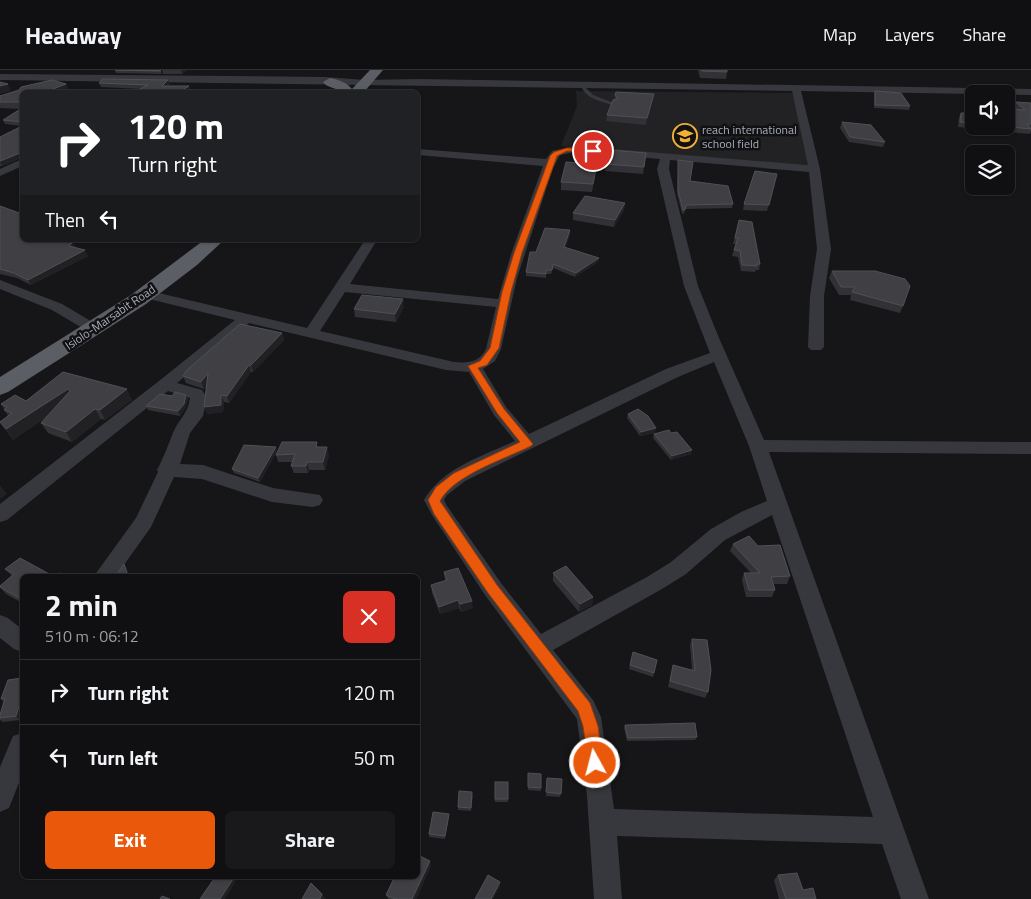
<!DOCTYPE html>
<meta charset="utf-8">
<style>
body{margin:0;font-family:"Titillium Web",sans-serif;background:#19191b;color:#f1f3f6;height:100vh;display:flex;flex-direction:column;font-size:19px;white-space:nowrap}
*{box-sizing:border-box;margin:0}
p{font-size:16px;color:#9c9d9f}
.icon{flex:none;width:28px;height:28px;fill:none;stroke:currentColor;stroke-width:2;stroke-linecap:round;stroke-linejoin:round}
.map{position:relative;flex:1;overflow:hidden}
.sheet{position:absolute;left:20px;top:504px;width:400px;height:305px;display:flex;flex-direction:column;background:#101012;border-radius:8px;box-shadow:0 1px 4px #0004,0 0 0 1px #303032}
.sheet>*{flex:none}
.banner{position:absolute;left:20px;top:20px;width:400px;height:152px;border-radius:8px;box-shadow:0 1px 4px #0004,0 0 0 1px #303032;background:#202124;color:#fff;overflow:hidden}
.controls{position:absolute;left:965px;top:15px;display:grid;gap:10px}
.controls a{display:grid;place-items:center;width:50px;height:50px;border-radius:8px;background:#101012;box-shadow:0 1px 4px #0004,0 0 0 1px #303032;font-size:25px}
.pin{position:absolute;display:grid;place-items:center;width:42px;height:42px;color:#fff;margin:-21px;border:2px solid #fff;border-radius:50%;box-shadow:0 1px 5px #0007}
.me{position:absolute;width:55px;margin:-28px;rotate:353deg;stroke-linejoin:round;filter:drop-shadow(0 0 4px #0008)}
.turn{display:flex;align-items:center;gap:18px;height:105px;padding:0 25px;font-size:22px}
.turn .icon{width:65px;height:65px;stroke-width:2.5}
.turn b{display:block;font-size:35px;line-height:42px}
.then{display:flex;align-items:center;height:48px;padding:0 25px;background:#0003;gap:10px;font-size:19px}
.round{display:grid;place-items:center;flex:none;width:52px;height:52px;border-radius:8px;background:#19191b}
.summary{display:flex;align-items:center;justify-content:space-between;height:85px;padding:0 25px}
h1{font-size:30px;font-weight:700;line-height:38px}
.primary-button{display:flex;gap:10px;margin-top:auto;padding:10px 25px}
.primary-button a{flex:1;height:58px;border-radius:8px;background:#ea580c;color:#fff;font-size:20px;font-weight:700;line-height:58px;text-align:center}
.primary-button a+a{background:#19191b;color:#f1f3f6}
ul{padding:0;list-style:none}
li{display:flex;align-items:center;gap:15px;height:65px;padding:0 25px;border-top:1px solid #303032}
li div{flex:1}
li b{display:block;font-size:19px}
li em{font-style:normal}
header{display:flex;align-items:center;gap:30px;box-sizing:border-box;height:70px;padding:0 25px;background:#101012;border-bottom:1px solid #303032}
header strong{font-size:24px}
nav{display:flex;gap:28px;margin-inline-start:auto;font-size:18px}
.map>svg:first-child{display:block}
.built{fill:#222225}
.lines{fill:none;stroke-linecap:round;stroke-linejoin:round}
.service{fill:#37383d;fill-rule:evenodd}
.minor{fill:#37383d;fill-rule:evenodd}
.trunk{fill:#5b5e65;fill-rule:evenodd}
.wall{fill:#323236}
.shaded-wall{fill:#212124}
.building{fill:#3f3f44;stroke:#4f5156}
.route{fill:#ea580c;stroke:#983908}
.labels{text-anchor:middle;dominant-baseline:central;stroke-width:5;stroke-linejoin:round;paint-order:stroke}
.far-poi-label{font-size:12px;fill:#a8adb8;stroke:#111113;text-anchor:start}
.far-street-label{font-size:12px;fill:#a8adb8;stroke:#111113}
</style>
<header>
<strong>Headway</strong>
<nav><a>Map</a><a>Layers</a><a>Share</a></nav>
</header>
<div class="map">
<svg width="1031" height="829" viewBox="0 0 1031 829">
<rect width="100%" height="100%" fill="#161618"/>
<!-- built -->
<path class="built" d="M576,21L792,23L804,56L809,95L561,76L577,36Z"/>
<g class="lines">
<!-- service -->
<path class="service" d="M581,15H583L593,25L616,34L612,35C600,31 584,28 581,15Z"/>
<!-- minor -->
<g class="minor">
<path d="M0,4L324,7L365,10L420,9L1031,19V25L801,21L820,99L831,179L824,226V277L821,280H811L808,277L810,226L817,179L809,102L670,90L669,99L698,216L719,268L764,370L1031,372V384L769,382L929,829H901L882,774L617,766L622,829H594L587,726L577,649L485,525L432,445L424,430C442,398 483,386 515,371L494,345L469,302L446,300L249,253L177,313L202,320L207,328L203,346L190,363L180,394L203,395L273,418L320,425L323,430L320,435L313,437L272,432L202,409L174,407L151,457L116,506H94L136,448L158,402L157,400C164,387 167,378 173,363C178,350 188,344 190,328L168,321L7,450L0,452V434L159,311L235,250L141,227L139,224L141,221L146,220L307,258L365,170H377L350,214L498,229L511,184L543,96L418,85V79L546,89L552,81L575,76L808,95L792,21L0,10ZM575,82L660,89L657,99L684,216L710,283L666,299L529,364L506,337L483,299L495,291L501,279L517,208L553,98L560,85ZM345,222L496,237L486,279C479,293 468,293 454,292L320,261ZM714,292L749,376L767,431L741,442L711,459L671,492L647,507L541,564L501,513L447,436L444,430L447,425L465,411L678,307ZM772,445L873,747L614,739L601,647L593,630L553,580L662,519L686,504L725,470Z"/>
<path d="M22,89V96L0,106V99Z"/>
<path d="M0,210L62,234L99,256L101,259L99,262H89L52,240L0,219Z"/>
<path d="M0,545L8,548L22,559V582L14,579L0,568Z"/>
<path d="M22,663V705L9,738L0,742V697L13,666Z"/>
</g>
<!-- trunk -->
<g class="trunk">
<path d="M370,0H383L364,22H340C336,17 327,18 323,12L330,8C339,10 346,12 352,19Z"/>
<path d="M204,170H224L197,195L146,234L8,322L0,325V307L131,225Z"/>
</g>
</g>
<!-- wall -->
<g class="wall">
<path d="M115,0H160L162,4L116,3Z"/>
<path d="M162,0H187L182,4H163Z"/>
<path d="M698,0H727V2L726,9L700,8Z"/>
<path d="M99,13L170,14L168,16H189L190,20L187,22H134L141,19L101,17Z"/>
<path d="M66,14L69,21L65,22H22V94L21,88L2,96H0V67L22,56L5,54L3,50L21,39L0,38V26Z"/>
<path d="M875,21L910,36L909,40L874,38V24Z"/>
<path d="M615,25L653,30L646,55L606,51L607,45L614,30Z"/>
<path d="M1016,32L1031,33V61L1030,64L958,57L959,47L961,43H974V56H1006L1017,40L1014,37Z"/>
<path d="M842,52L885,72L883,77L849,72L840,58Z"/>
<path d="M646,83L643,104L605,101L606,94Z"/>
<path d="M678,90L690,111L733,134L732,138L685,139L684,144L682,143L677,124Z"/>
<path d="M597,94L592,122L561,120V112Z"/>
<path d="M777,104L767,141L743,140L744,134Z"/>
<path d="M625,133L624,140L614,157L573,150V143Z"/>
<path d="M0,136L73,173L76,178L88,186L31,215L17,208L0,204Z"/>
<path d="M739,150L760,194L759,200H756L755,202L741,201L738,187L732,186L736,174H733Z"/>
<path d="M570,160V164L565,178L598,192L575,207L553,198L551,204H546V208L526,206V202L536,182Z"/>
<path d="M832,201L903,236L900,243L850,230L851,225H839L829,208Z"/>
<path d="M404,237L396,252L355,247L354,239Z"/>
<path d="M282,263L284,270L253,302H251L229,333L224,332L223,342L207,344L206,315L204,319L186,313L183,306Z"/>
<path d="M63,302L132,330L105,350L101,349L72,372L48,363L41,353L45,348L13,370L0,352L8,346L1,334L26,331Z"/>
<path d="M186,325L188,329L185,338L180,346L148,340L146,336L172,326Z"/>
<path d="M628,344L655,363L640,366L627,348Z"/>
<path d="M671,363L691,384L671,390L653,368L654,364Z"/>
<path d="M319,377L329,385L325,400H309L308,403H294L291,396L293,392H278L276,385Z"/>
<path d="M277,381L260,412L234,403L232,399Z"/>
<path d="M733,474L790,506L787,514H774L775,520L772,527H746L742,510L744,503H751L730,481Z"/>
<path d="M5,499L22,506V533L6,524L0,517L12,506Z"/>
<path d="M444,502L473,538L461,542L459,538L440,544L432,523L431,515L445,511Z"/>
<path d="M553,503L593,527L592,535L579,542L553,511Z"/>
<path d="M692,569L708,622L705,628L668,617L673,595L692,600L690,575Z"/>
<path d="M633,582L657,590L653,607L629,599Z"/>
<path d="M8,610L20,650L3,652L0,650V645L4,632L1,629Z"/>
<path d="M625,655L697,667L695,670L627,671L624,658Z"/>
<path d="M528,703L541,718V721L528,720Z"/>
<path d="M547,708L562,709L560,727L546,726Z"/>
<rect x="495" y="712" width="13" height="20"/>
<path d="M473,725L471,741L458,740V737Z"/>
<path d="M449,747L445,769L429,767V764Z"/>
<path d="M431,796L416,829H388L386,825Z"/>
<path d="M778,805L803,820L816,829H779L774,810Z"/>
</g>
<!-- shaded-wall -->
<g class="shaded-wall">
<path d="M181,0H187L182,4Z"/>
<path d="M168,10L170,14L163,20L162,16Z"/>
<path d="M8,14L11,21L0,24V16Z"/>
<path d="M66,14L69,21L65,22H45Z"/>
<path d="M189,16L190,20L187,22H179Z"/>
<path d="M654,24L653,30L646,55L647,48Z"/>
<path d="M20,83L22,87L2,96L0,92Z"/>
<path d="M625,133L624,140L614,157L615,150Z"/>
<path d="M570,160V164L564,181V177Z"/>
<path d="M68,170H77L73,173L76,178L71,181L67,171Z"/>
<path d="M85,180L88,186L31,215L28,210Z"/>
<path d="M599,188L598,192L575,207L576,203Z"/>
<path d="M403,229L404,237L396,252L395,244Z"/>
<path d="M282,263L284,270L253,302L251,295Z"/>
<path d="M249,295L251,302L229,333L227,326Z"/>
<path d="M208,303L211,310L204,319L201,312Z"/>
<path d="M68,319L74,329L13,370L6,359Z"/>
<path d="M127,319L132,330L105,350L100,340Z"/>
<path d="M186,325L188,329L185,338L180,346L178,341Z"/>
<path d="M221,325L224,332L223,342L207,344L204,337Z"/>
<path d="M95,339L101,349L72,372L66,362Z"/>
<path d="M656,358L655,363L640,366L641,362Z"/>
<path d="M276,377L277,381L260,412L258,408Z"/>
<path d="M327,377L329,385L325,400L323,392Z"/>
<path d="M692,380L691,384L671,390L672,386Z"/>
<path d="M307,392L309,400L308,403L306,396Z"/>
<path d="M0,415L7,424L0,429Z"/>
<path d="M124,494L127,498L129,506H128Z"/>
<path d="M22,525V532L19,528Z"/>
<path d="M593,527L592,535L579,542L580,534Z"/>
<path d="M458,530L459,538L440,544L439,537Z"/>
<path d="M472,531L473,538L461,542L460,534Z"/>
<path d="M22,627V642L20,650L16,646Z"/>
<path d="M430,791L431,796L416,829H412Z"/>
<path d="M235,806H239L225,829H220Z"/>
<path d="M500,812V817L493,829H491Z"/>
<path d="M322,824L326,829H320Z"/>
</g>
<!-- building -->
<g class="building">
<path d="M115,0H160L161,1Z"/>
<path d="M701,0H727V2L702,1Z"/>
<path d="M103,9L168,10L162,16H189L179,22H134L148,15L99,13Z"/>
<path d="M52,10L66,14L45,22H22V32H0V26L19,20L21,17Z"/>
<path d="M0,12L8,14L0,16Z"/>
<path d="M875,21L901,23L910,36L875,35Z"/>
<path d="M616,22L654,24L647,48L607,45L613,30L618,29L615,25Z"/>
<path d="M1016,32L1031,33V54H1027L1031,59L1000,56H1006V39L1025,40Z"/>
<path d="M22,38V52L3,50Z"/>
<path d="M961,43H974V54L960,52Z"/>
<path d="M842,52L871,55L885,72L850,67Z"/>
<path d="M22,56V92L20,83L0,91V67Z"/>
<path d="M609,80L646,83L644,97L606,94Z"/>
<path d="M678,90L693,92L690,111L728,116L733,134L686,135L685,140H683L678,120Z"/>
<path d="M566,92L597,94L593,114L561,112Z"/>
<path d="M755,101L777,104L769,135L744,134Z"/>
<path d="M585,126L625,133L615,150L573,143Z"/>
<path d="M0,136L22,144V170H68L67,171L73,172L69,176L85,180L28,210L14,203L0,199Z"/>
<path d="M739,150L752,152L760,194H756L757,196L742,195L740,181L734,180L738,168H735Z"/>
<path d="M545,158L570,160L564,177L599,188L576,203L553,194L552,200H546V204L526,202L530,182H536Z"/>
<path d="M832,201H875L905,209L910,216L903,236L852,222L855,217H841Z"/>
<path d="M362,225L403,229L395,244L354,239Z"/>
<path d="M240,254L282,263L251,295H249L227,326L221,325V335L204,337L208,303L201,312L183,306L187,300Z"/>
<path d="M63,302L127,319L100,340L95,339L66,362L41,353L70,321L68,319L6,359L0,352L12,343L4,340L7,337L1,334L15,325L26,331Z"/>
<path d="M175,322L186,325L184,334L178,341L146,336L160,324L172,326Z"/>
<path d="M638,339L648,346L656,358L641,362L628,344Z"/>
<path d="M669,360L671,363L677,362L692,380L672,386L654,364Z"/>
<path d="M282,372H317L316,377H327L323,392H307L306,396H291L295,384L276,385Z"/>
<path d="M244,375L276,377L258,408L232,399Z"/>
<path d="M749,466L758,476L780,475L790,506L771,507L775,520H749L744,503H760L733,474Z"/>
<path d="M20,488L53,506H22V525L19,528L0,517V516L14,504L5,499Z"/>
<path d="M124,494L128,506H116Z"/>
<path d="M566,496L593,527L580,534L553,503Z"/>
<path d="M458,498L472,531L460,534L458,530L439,537L431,515L447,510L444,502Z"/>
<path d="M60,503L68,506H57Z"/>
<path d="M692,569L707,570L711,600L708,622L670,611L673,595L695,601Z"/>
<path d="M633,582L657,590L654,603L630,595Z"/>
<path d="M22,608V627L16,646L0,648V645L5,628L1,629L8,610Z"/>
<path d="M695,653L697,667L628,668L625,655Z"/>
<path d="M528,703L541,704V718L528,717Z"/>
<path d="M547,708L562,709L561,724L546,722Z"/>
<rect x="495" y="712" width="13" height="17"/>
<path d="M459,721L472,722L471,738L458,737Z"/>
<path d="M433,742L449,744L445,766L429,764Z"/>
<path d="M418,785L430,791L412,829H395L386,825L395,806H418Z"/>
<path d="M797,803L803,820L813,818L816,829H786L778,805Z"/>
<path d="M488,805L500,812L491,829H475Z"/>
<path d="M216,806H235L220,829H200Z"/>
<path d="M311,813L322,824L320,829H302Z"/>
<path d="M162,826L170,829H160Z"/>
</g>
<!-- route -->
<path class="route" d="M567,78L593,79L596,81L593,83L567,81L557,86L522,183L511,222L499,278L487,295L478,298L504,339L533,374L531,376C505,389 454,405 440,431L497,515L590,633L598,656L603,693L601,699L595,701L590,699L588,693L583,656L578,641L488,523L434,444L428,430L436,417L454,403L520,372L497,343L468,296L480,291L490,278L502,222L514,183L550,86L554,82Z"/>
<!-- icons -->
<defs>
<symbol id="school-ring" viewBox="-11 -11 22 22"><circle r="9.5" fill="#111113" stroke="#f2b134" stroke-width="1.5"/><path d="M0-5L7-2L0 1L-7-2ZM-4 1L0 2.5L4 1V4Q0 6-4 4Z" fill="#f2b134"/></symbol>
</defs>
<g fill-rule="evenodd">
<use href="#school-ring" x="671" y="52" width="28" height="28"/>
</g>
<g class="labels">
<!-- far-poi labels -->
<g class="far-poi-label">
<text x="702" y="59">reach international<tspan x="702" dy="14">school field</tspan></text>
</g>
<!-- far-street labels -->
<g class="far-street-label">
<text transform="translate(110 247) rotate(-34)">Isiolo-Marsabit Road</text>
</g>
</g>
</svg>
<div class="controls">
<a><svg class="icon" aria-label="sound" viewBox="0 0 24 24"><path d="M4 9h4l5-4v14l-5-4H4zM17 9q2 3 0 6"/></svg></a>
<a><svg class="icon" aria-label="layers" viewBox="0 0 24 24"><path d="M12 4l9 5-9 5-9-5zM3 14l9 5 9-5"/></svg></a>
</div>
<div class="pin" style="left:593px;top:81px;background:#d93025"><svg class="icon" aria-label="arrive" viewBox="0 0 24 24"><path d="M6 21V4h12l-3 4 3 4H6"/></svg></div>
<svg class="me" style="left:595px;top:693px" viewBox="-20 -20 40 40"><circle r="17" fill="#ea580c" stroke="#fff" stroke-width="3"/><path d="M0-11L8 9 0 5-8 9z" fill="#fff"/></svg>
<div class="banner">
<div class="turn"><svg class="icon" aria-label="right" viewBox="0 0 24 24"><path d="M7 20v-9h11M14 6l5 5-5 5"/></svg><div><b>120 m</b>Turn right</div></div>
<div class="then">Then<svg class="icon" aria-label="left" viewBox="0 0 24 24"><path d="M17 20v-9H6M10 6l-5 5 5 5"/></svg></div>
</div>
<section class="sheet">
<div class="summary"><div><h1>2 min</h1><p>510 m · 06:12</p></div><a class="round" style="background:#d93025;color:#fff"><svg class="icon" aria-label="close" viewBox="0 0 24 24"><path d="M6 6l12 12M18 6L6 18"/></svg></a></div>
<ul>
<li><svg class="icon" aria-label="right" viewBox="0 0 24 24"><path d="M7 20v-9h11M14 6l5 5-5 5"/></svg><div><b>Turn right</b></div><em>120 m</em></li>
<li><svg class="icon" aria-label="left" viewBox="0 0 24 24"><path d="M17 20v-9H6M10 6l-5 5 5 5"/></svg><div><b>Turn left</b></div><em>50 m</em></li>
</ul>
<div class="primary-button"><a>Exit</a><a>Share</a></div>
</section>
</div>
